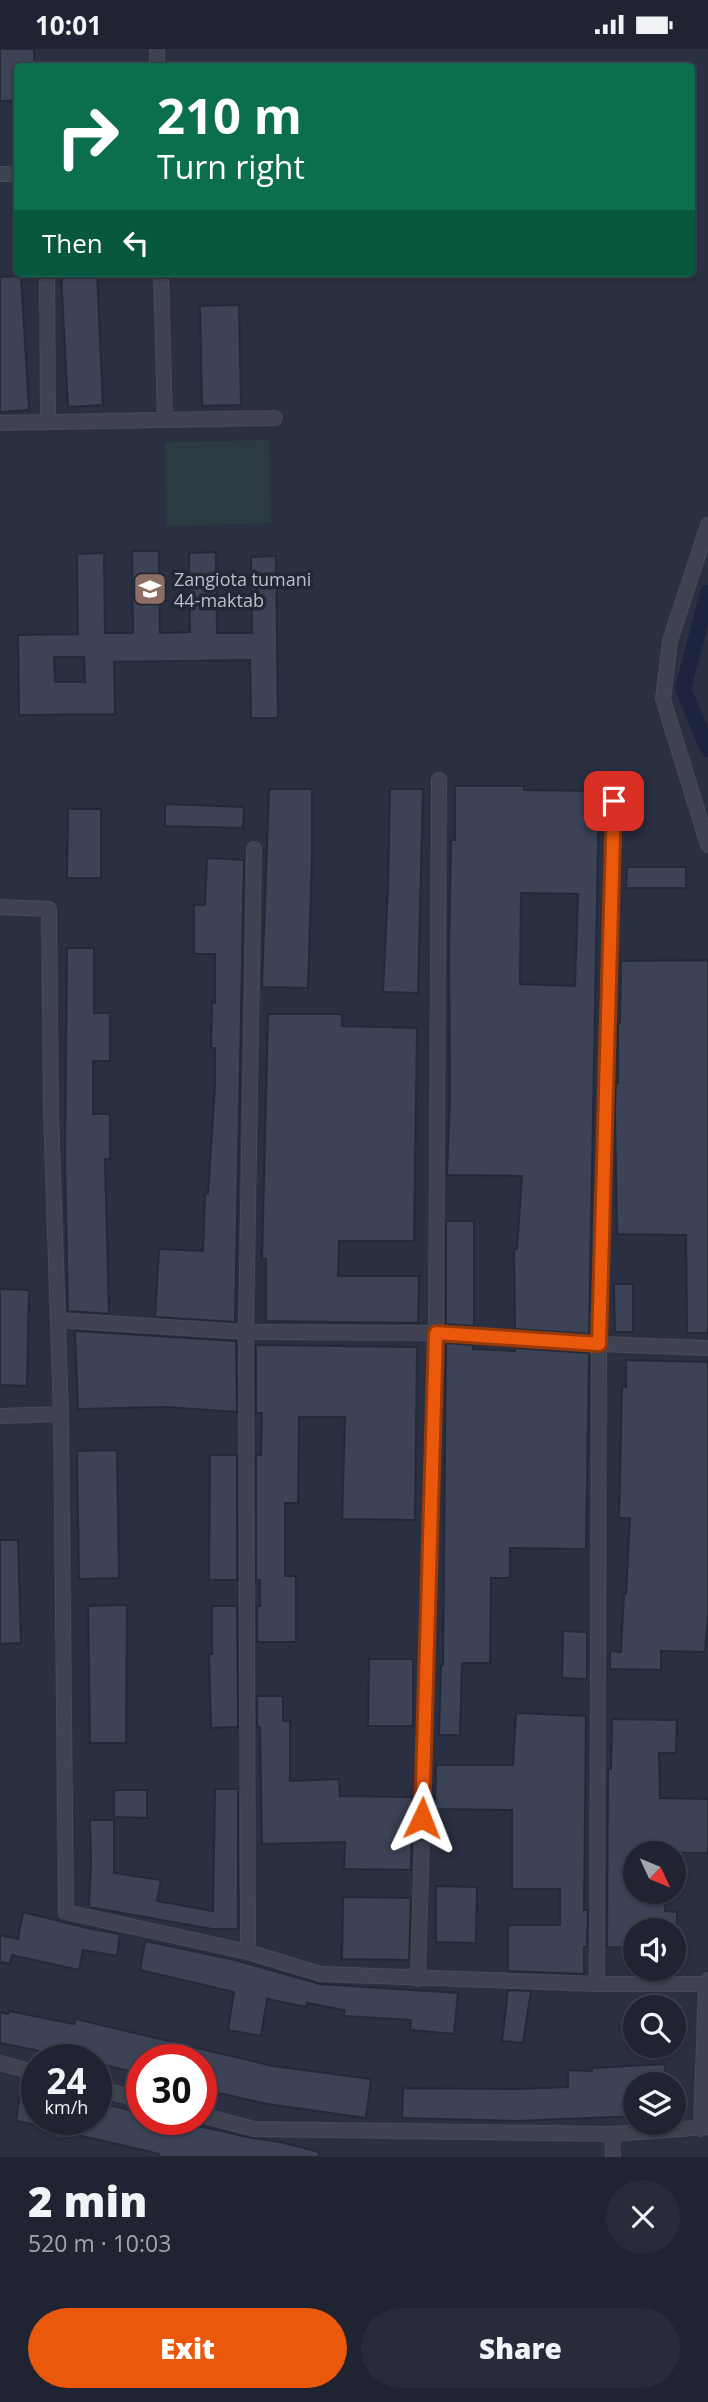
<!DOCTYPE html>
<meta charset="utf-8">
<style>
body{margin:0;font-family:"Open Sans",sans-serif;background:#282b39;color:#f1f3f6;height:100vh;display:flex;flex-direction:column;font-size:26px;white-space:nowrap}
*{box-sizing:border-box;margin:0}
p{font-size:23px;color:#a2a4ab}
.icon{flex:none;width:38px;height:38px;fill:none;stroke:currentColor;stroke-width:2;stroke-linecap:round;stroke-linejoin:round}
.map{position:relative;height:2108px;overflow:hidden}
.panel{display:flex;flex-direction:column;background:#202331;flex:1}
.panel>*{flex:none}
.hud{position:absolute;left:14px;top:14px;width:681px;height:214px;border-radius:7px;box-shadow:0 2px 5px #0004,0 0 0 2px #3d404d;background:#0b6e4f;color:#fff;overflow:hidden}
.needle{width:46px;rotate:134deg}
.tools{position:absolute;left:623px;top:1792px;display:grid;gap:14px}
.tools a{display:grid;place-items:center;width:63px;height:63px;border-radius:50%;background:#202331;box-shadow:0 2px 5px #0004,0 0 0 2px #3d404d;font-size:35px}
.speed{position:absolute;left:21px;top:1995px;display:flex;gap:14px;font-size:35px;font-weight:700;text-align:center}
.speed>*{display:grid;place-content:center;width:91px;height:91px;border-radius:50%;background:#202331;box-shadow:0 2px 5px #0004,0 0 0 2px #3d404d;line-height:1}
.speed small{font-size:18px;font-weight:400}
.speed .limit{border:10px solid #d22;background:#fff;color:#111}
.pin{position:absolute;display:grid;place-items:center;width:60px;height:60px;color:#fff;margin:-30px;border-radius:14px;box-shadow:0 4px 10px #0006}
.me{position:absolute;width:77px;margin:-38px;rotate:2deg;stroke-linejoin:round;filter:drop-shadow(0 0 5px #0008)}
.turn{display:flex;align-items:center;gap:24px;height:147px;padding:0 28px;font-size:32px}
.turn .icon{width:91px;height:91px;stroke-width:2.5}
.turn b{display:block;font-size:49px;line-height:60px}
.then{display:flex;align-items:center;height:66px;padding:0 28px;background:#0003;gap:14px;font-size:26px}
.round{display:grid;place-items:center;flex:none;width:74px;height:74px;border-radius:37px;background:#282b39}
.head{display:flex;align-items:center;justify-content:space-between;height:119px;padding:0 28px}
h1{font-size:42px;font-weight:800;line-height:52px}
.primary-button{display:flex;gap:14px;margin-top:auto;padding:14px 28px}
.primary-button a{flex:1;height:80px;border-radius:42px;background:#ea580c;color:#fff;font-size:28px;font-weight:800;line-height:80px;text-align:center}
.primary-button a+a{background:#282b39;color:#f1f3f6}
.status{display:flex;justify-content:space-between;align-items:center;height:49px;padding:0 35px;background:#202331;direction:ltr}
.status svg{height:19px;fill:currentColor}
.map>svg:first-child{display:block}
.green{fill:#2c3b42}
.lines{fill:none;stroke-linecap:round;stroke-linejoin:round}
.canal{stroke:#1d243f;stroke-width:16}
.building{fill:#3c4357;stroke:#242938;stroke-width:2;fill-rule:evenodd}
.minor-casing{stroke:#474b5a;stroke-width:16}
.minor{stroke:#3e4251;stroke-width:14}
.route-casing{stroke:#983908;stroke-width:18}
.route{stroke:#ea580c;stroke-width:12}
.labels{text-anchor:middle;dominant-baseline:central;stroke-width:7;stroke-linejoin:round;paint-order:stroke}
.poi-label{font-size:18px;fill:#bbbecb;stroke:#222736;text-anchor:start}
</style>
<div class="status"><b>10:01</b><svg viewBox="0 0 49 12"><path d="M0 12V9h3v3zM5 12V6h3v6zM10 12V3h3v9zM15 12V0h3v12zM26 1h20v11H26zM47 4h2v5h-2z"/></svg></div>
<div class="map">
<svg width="708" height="2108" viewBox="0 0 708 2108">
<rect width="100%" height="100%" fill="#2a2f41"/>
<!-- green -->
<path class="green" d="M269,391L271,474L167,477L165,393Z"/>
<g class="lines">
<!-- canal -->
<path class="canal" d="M708,544L683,640L708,700"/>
</g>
<!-- building -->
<g class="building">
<path d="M0,0H34V18H18V51L0,52Z"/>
<path d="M61,224H97L103,356L68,358Z"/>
<path d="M21,227L29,361L0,363V228Z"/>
<path d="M239,256L241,356L202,357L200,257Z"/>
<path d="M132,502H159L160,584L190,583L189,504L216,503L217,584H252L251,508L276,507L278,669H251L250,611L114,613L115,665L19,666L18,586L78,585L77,505L104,504L105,584H133ZM54,608H84L85,633H55Z"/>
<path d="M455,737H524V741L599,742L589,1285L515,1280L514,1200H517L522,1127L447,1126L450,1050L449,902L451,791H455ZM521,844L578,845L575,937L520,935Z"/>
<path d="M269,740H312V809L308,939L262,938Z"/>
<path d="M390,740H423L418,944L383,943L388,838Z"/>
<path d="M165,755L244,758L243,779L165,777Z"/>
<path d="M68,760H101V829H67Z"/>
<path d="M207,809L244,811L235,1273L155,1268L159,1200L203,1202L205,1145H208L215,1037V999H211L212,953L215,954V905H194V856H205Z"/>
<path d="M627,818H686V839H626Z"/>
<path d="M67,899H94V964H110V1012H93V1065H110V1110H105L109,1265L68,1262L65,1112Z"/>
<path d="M708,911V1284H687L686,1186L617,1185L615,1060L616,1033L618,1034V974H620L621,912Z"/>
<path d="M268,965H342V977L417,979L414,1192H339L338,1227H419L418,1274L266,1272V1210H262Z"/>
<path d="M446,1172H474V1277L446,1275Z"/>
<path d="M614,1235H633V1283H615Z"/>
<path d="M0,1240L29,1241L27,1337L0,1336Z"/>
<path d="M75,1282L236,1292L237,1363L166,1358L78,1360Z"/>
<path d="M446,1294L473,1296V1300L515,1302V1299L589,1304L586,1500L510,1499V1529H491L490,1614H462L460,1686H439L441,1616H443Z"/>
<path d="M256,1296L417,1298L415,1471L342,1470L345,1368H299L298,1454H285V1527H296V1593H257V1557H260V1531H256V1406H261L262,1364H256Z"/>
<path d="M626,1311L708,1313V1566L705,1603L661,1602V1621L610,1620V1602L621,1603L624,1544H626L630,1469H619L622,1338H626Z"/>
<path d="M117,1401L119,1529L79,1530L77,1402Z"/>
<path d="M210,1406H237V1531H209Z"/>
<path d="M0,1491H18L21,1594L0,1595Z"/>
<path d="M127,1556L126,1694H90L88,1557Z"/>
<path d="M212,1557H237L238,1678L211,1679L209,1605H212Z"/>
<path d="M563,1582L587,1583V1630L562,1629Z"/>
<path d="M369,1610H413V1677H368Z"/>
<path d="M257,1647H283V1672H290V1732L339,1730L340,1747L412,1748L411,1821L344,1820L345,1793L262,1795L260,1678H257Z"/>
<path d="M516,1664L586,1667L584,1861H588L587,1898H584V1925L508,1922V1876H560V1840H512V1761L435,1760L436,1716H513Z"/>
<path d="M612,1670L677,1671L676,1704H659L660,1749L708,1750V1804L635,1803V1843H665V1862L677,1863V1881H635V1899L607,1898L608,1720H611Z"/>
<path d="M215,1740H238V1880H212L89,1858L91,1816L90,1771H114V1824L161,1831L157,1852L213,1862Z"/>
<path d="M114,1741H147V1769L114,1768Z"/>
<path d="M436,1837L477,1838L476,1894L436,1893Z"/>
<path d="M343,1848L411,1849L409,1911L342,1910Z"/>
<path d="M23,1863L87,1879L120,1885L117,1907L83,1901L79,1921L12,1906L10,1915L0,1913V1886L18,1890Z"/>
<path d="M145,1892L235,1911L320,1935L458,1944L454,1985L410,1981L411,1971L344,1967V1961L307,1954L306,1958L267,1950L261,1987L228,1981L234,1943L140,1921Z"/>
<path d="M508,1941L531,1942L523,1994L502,1992Z"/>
<path d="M9,1962L74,1975L76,1970L273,2017L371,2030L366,2069L267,2055L201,2040V2011H142V2025L96,2014V2011H84L0,1994V1963L8,1965Z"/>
<path d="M665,2015L666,2035H635V2067L516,2072L402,2069L403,2039L517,2040L568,2038V2021L592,2022V2019Z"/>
<path d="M21,2039L37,2041V2076L16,2072Z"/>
<path d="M96,2053L142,2064V2070H167L252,2089L280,2093L319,2103V2108H158L159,2105L57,2081L59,2070H96Z"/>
</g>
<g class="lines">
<defs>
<g id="minor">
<path d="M157,0V18"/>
<path d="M0,125H18"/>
<path d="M47,224L48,373"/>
<path d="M161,224L165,371"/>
<path d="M0,374L275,369"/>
<path d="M708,476L670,592L663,650L708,796"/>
<path d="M0,858L49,860L51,1063L61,1365L66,1863L248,1903L321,1925L597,1935H706"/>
<path d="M58,1271L246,1283L436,1284L599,1295L708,1299"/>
<path d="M0,1367L61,1365"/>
<path d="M248,1903L246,1283L254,800"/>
<path d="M418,1930L436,1284L439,731"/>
<path d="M597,1935L599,1295L614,752"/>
<path d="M0,2014L37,2024"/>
<path d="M96,2039L142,2051"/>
<path d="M201,2066L254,2080L612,2085L708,2078"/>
<path d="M701,2080L706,1935L708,1931"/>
<path d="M612,2085L613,2108"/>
</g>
</defs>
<!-- minor casing -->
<use href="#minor" class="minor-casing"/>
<!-- minor -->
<use href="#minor" class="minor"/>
</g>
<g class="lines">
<defs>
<path id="route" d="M422,1769L436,1284L599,1295L614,752"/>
</defs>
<!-- route casing -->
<use href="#route" class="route-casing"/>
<!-- route -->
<use href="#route" class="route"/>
</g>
<!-- icons -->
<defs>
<symbol id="school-square" viewBox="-11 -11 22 22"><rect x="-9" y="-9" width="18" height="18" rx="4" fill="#8d6e63" stroke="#222736"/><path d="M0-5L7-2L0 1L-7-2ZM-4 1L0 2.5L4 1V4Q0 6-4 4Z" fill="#fff"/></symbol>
</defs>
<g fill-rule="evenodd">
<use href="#school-square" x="131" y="521" width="38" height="38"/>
</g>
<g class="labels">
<!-- poi labels -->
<g class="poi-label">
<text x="174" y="530">Zangiota tumani<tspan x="174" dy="21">44-maktab</tspan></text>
</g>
</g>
</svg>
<div class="tools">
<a><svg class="needle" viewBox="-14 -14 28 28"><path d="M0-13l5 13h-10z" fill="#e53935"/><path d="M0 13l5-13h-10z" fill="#a2a4ab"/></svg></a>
<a><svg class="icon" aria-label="sound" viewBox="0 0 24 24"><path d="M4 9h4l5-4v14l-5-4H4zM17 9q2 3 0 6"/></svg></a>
<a><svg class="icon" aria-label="search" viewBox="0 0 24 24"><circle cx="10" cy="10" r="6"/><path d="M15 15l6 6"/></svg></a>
<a><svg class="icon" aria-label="layers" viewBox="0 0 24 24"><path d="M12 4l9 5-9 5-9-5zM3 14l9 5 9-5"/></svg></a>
</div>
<div class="speed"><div>24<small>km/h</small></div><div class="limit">30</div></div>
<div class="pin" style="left:614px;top:752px;background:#d93025"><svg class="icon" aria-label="arrive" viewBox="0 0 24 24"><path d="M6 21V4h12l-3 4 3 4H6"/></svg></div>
<svg class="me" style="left:422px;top:1769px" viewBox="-20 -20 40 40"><path d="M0-17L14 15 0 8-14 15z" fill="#ea580c" stroke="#fff" stroke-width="4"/></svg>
<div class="hud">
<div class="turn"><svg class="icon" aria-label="right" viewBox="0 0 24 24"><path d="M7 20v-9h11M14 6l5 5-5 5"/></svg><div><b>210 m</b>Turn right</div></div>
<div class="then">Then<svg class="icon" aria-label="left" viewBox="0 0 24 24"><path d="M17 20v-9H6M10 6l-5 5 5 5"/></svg></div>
</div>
</div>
<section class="panel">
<div class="head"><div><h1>2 min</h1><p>520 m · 10:03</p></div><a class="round"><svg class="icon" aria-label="close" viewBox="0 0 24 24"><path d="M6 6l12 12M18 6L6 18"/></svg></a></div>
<div class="primary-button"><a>Exit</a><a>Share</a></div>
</section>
